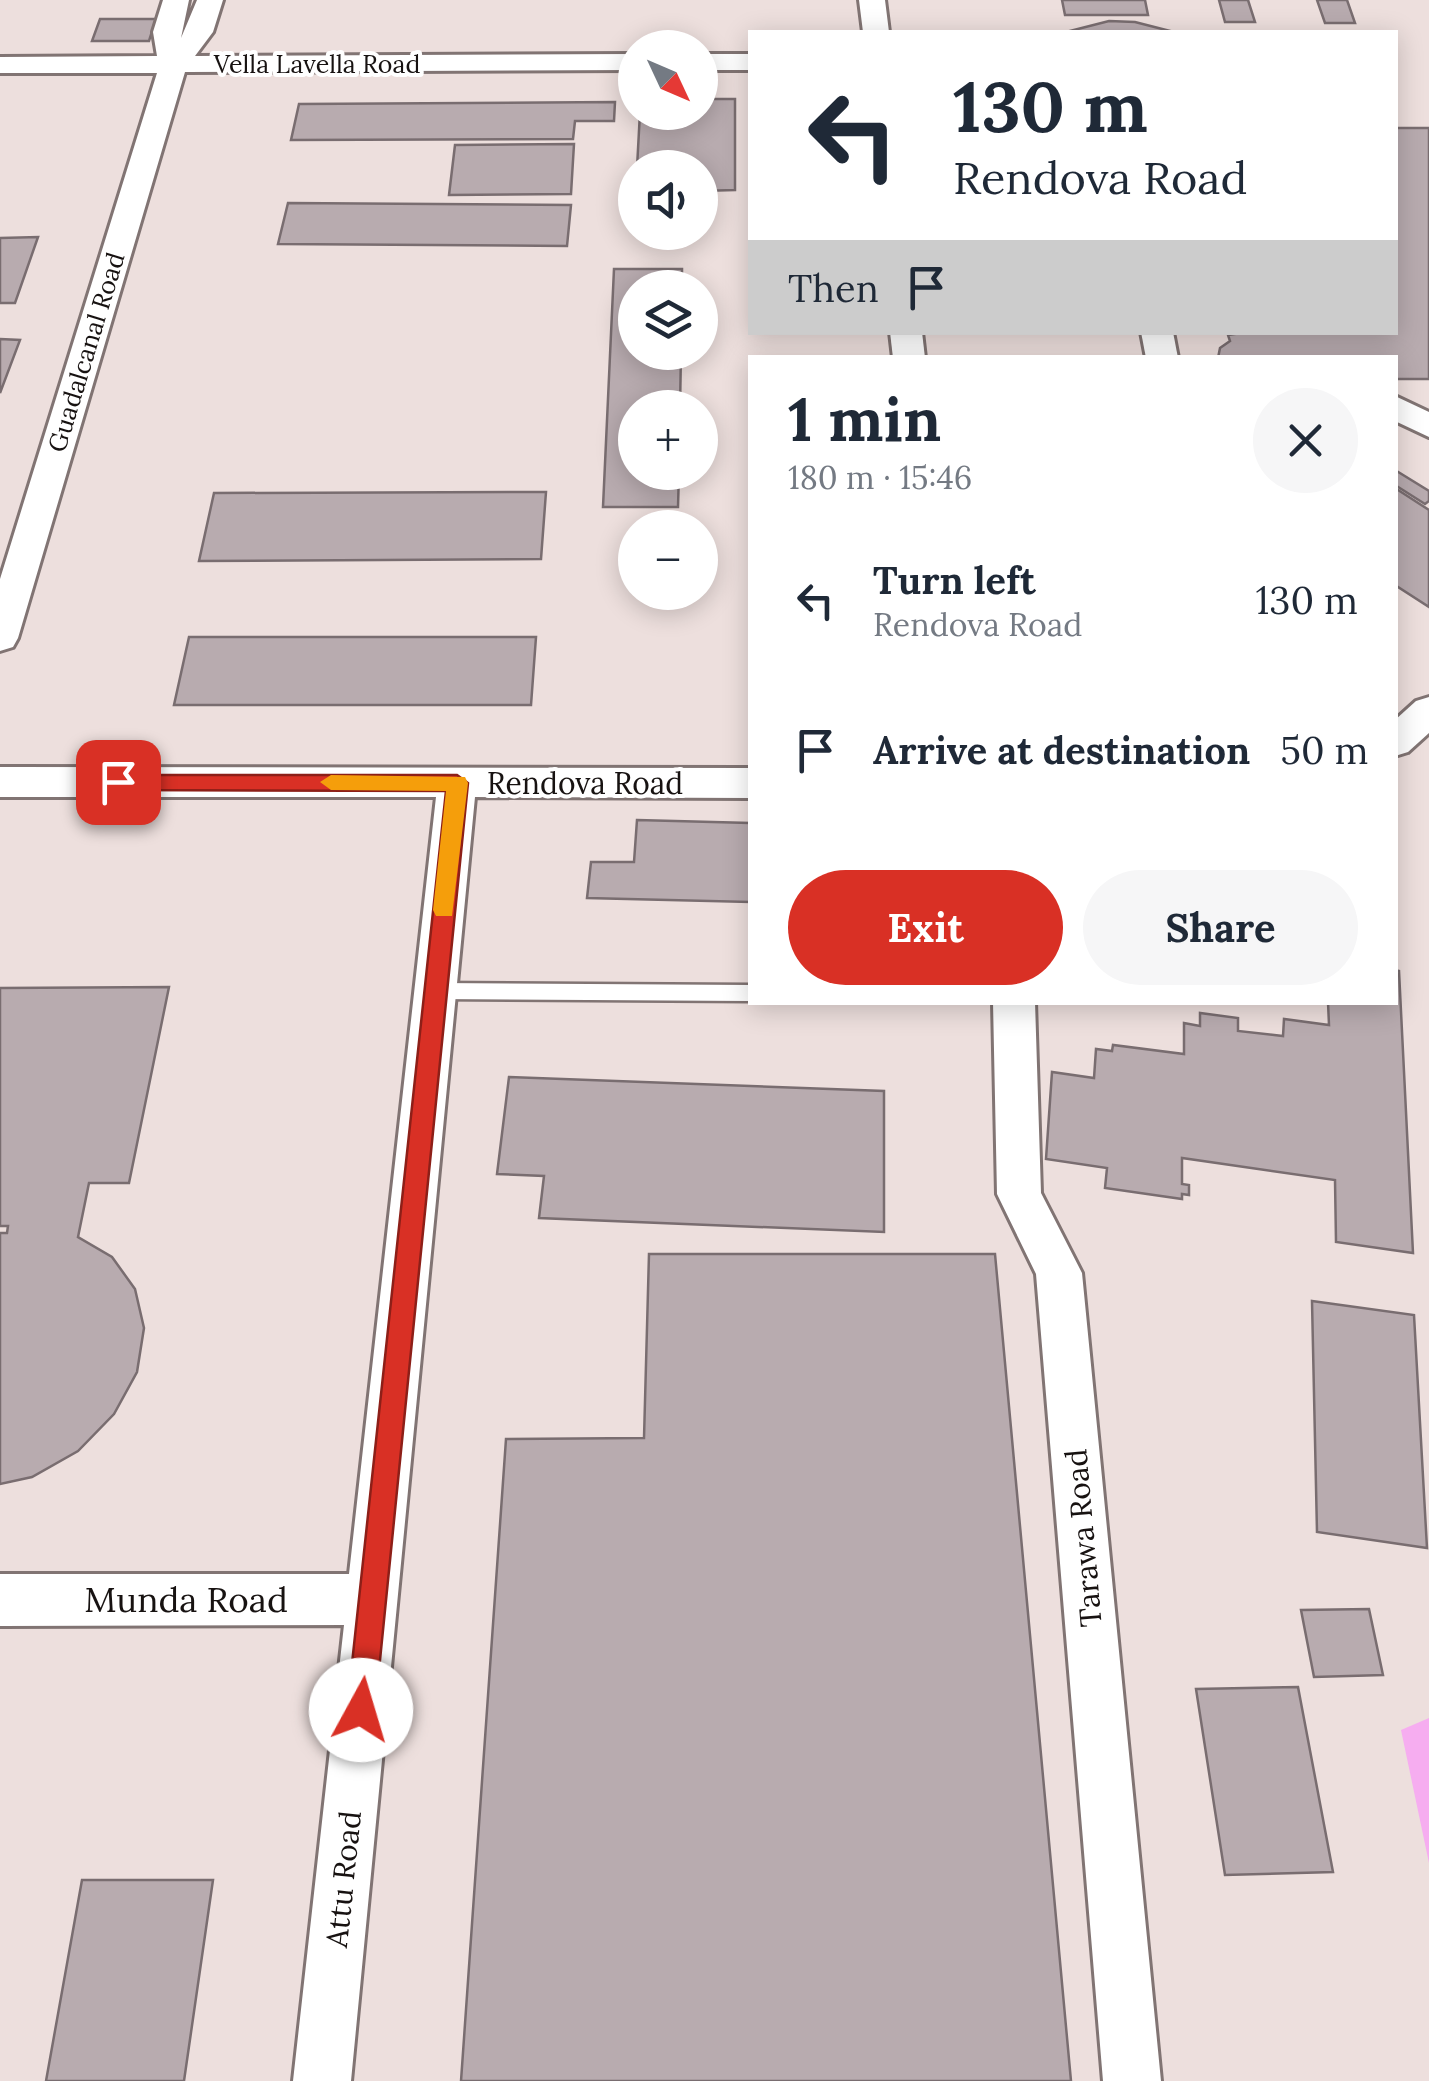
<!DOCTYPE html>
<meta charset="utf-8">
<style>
body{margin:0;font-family:Lora,serif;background:#f6f6f7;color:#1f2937;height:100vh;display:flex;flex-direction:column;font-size:38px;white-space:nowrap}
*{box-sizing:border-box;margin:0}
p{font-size:32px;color:#747a83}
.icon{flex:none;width:55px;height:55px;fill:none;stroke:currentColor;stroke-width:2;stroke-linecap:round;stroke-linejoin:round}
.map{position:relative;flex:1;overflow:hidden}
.sheet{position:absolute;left:748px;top:355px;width:650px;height:650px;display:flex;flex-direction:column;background:#fff;border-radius:0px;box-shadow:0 5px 25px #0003}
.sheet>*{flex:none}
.banner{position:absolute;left:748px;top:30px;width:650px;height:305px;border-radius:0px;box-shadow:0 5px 25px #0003;background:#fff;color:#1f2937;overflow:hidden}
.needle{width:65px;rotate:134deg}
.controls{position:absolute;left:618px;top:30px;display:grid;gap:20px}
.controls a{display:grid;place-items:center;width:100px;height:100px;border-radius:50%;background:#fff;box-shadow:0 5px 25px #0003;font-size:50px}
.pin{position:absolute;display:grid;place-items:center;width:85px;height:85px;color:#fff;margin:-42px;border-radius:20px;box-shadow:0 5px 15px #0006}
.me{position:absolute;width:110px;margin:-55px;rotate:6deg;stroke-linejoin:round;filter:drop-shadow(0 0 8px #0008)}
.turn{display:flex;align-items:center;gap:35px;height:210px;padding:0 40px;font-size:45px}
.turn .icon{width:130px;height:130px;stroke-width:2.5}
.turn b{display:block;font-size:70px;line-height:85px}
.then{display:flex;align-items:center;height:95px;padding:0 40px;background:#0003;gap:20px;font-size:38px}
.round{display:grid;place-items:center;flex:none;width:105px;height:105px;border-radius:52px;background:#f6f6f7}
.overview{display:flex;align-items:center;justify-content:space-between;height:170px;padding:0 40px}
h1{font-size:60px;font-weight:700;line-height:75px}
.primary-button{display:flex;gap:20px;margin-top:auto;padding:20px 40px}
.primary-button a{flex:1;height:115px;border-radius:60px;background:#d93025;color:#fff;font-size:40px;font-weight:700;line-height:115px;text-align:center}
.primary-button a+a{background:#f6f6f7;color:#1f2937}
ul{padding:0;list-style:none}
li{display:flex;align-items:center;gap:30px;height:150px;padding:0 40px}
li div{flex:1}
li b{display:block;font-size:38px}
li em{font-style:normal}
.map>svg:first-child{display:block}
.water{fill:#f6adf0}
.building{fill:#b8abaf;stroke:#796d70;stroke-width:2.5}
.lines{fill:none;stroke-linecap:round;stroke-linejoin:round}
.service-casing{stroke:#817473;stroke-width:5}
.minor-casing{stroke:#817473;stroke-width:6}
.service{fill:#fff;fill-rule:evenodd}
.minor{fill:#fff;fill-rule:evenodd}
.route{fill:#d93025;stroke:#8d1f18;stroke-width:2.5}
.slow{fill:#f59e0b}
.labels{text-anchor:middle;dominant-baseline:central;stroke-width:8;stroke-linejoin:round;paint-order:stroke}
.far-street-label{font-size:25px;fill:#171211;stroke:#fff}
.street-label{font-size:30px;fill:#171211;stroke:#fff}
.near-street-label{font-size:35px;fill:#171211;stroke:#fff}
</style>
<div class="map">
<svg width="1429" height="2081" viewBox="0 0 1429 2081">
<rect width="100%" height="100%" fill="#eddfdd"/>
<!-- water -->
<path class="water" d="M1429,1718V1863L1401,1730Z"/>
<!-- building -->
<g class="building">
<path d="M1062,0H1145L1148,15H1065Z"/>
<path d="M1219,0H1248L1255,22H1225Z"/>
<path d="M1317,0H1347L1355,23H1325Z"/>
<path d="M100,19H156L149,41H92Z"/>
<path d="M1109,21L1135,22L1174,32H1066Z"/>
<path d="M700,99H735V190L700,191V168H637L640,112H700Z"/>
<path d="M615,102L614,121H575L573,139L291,140L299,104Z"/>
<path d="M1395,128H1429V379H1395V358H1218L1220,348L1230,341L1228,335L1247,332H1395Z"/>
<path d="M574,144L571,194L449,195L455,145Z"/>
<path d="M288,203L571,205L567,246L278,244Z"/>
<path d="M38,237L15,303H0V238Z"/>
<path d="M614,269H682V288H635V352H681L680,408H635V472H679L678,507H603Z"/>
<path d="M0,339L20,340L0,393Z"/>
<path d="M1395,470L1429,491V501L1425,504L1395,485Z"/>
<path d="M1395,488L1429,510V607L1395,585Z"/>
<path d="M546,492L541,559L199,561L214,493Z"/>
<path d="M189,637H536L531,705H174Z"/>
<path d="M637,820L750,823V902L587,898L591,862H634Z"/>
<path d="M1395,970L1399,971L1413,1253L1336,1242L1335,1180L1182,1158V1184L1189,1185V1195L1182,1194V1199L1105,1188L1107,1168L1046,1159L1052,1072L1094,1078L1096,1049L1112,1051L1113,1045L1184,1054V1023L1200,1026V1013L1238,1018V1031L1283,1036L1284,1019L1329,1025L1328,1002H1395Z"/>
<path d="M169,987L129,1183H89L78,1237L112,1257L135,1289L144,1328L137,1372L114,1414L78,1451L32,1477L0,1484V1233H7L8,1226H0V988Z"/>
<path d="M509,1077L884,1091V1232L539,1218L544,1176L497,1174Z"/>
<path d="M649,1254H995L1071,2081H461L506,1439L644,1438Z"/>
<path d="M1312,1301L1414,1315L1427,1548L1317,1532Z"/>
<path d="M1369,1609L1383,1675L1314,1677L1301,1610Z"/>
<path d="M1298,1687L1333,1872L1225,1875L1196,1689Z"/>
<path d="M82,1880H213L184,2081H46Z"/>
</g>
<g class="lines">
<defs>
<path id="service" d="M436,983L750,985V1001L436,999L429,997L426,991L429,985Z"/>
<g id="minor">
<path d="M163,0H189L181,38L197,0H223L213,32L195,56L635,54V70L185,72L18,638L13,647L0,651V579L157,73H0V57L157,56L153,32Z"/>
<path d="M859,0H885L889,32H863Z"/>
<rect x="700" y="54" width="50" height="16"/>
<path d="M890,332H922L925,358H893Z"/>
<path d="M1141,332H1173L1178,358H1146Z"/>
<path d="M1395,396L1429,412V437L1395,421Z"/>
<path d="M1429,697V733L1408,752L1395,756V720L1416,701Z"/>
<path d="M0,767L750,768V798L475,797L351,2081H293L344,1625L0,1626V1574H349L436,797H0Z"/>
<path d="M993,1002H1035L1041,1193L1082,1273L1161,2081H1103L1036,1274L997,1194Z"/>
</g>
</defs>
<!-- service casing -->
<use href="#service" class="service-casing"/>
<!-- minor casing -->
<use href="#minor" class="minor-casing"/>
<!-- service -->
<use href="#service" class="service"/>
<!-- minor -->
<use href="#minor" class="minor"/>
</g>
<!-- route -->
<path class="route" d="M118,775H457L468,783L375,1710L371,1720L361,1724L351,1720L347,1710L446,791L118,790L107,782Z"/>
<!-- slow -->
<path class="slow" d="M331,775L465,777L468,783L452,916H436L433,910L446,791L331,790L320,782Z"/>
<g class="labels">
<!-- far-street labels -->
<g class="far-street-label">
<text x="317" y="64">Vella Lavella Road</text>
<text transform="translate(86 352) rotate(-73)">Guadalcanal Road</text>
</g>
<!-- street labels -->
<g class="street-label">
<text x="585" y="783">Rendova Road</text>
<text transform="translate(1083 1538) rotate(-95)">Tarawa Road</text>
<text transform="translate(343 1879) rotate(-84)">Attu Road</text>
</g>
<!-- near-street labels -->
<g class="near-street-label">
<text x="186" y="1599">Munda Road</text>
</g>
</g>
</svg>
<div class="controls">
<a><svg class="needle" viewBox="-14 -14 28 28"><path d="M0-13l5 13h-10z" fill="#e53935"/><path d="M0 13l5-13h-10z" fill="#747a83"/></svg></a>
<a><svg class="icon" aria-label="sound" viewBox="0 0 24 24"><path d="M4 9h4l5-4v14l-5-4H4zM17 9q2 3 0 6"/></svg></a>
<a><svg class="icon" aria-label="layers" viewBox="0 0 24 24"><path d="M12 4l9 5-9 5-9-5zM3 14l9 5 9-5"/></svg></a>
<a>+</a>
<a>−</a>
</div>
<div class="pin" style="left:118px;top:782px;background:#d93025"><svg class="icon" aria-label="arrive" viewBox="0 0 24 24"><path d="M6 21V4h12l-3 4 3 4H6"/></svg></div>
<svg class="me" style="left:361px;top:1710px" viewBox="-20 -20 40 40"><circle r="19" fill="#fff"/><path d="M0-13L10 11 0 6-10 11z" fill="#d93025"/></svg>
<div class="banner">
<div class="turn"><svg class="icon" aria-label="left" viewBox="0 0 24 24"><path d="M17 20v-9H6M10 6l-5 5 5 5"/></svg><div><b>130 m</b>Rendova Road</div></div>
<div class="then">Then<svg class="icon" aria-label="arrive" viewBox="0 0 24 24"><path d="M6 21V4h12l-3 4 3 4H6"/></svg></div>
</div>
<section class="sheet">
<div class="overview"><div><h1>1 min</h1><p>180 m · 15:46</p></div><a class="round"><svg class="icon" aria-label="close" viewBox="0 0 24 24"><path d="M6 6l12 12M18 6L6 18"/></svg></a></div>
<ul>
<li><svg class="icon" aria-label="left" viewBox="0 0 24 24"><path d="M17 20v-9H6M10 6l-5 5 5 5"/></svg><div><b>Turn left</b><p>Rendova Road</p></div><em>130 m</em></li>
<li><svg class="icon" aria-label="arrive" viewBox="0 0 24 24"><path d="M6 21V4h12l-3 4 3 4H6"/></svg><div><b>Arrive at destination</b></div><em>50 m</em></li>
</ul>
<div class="primary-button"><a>Exit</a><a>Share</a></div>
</section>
</div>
